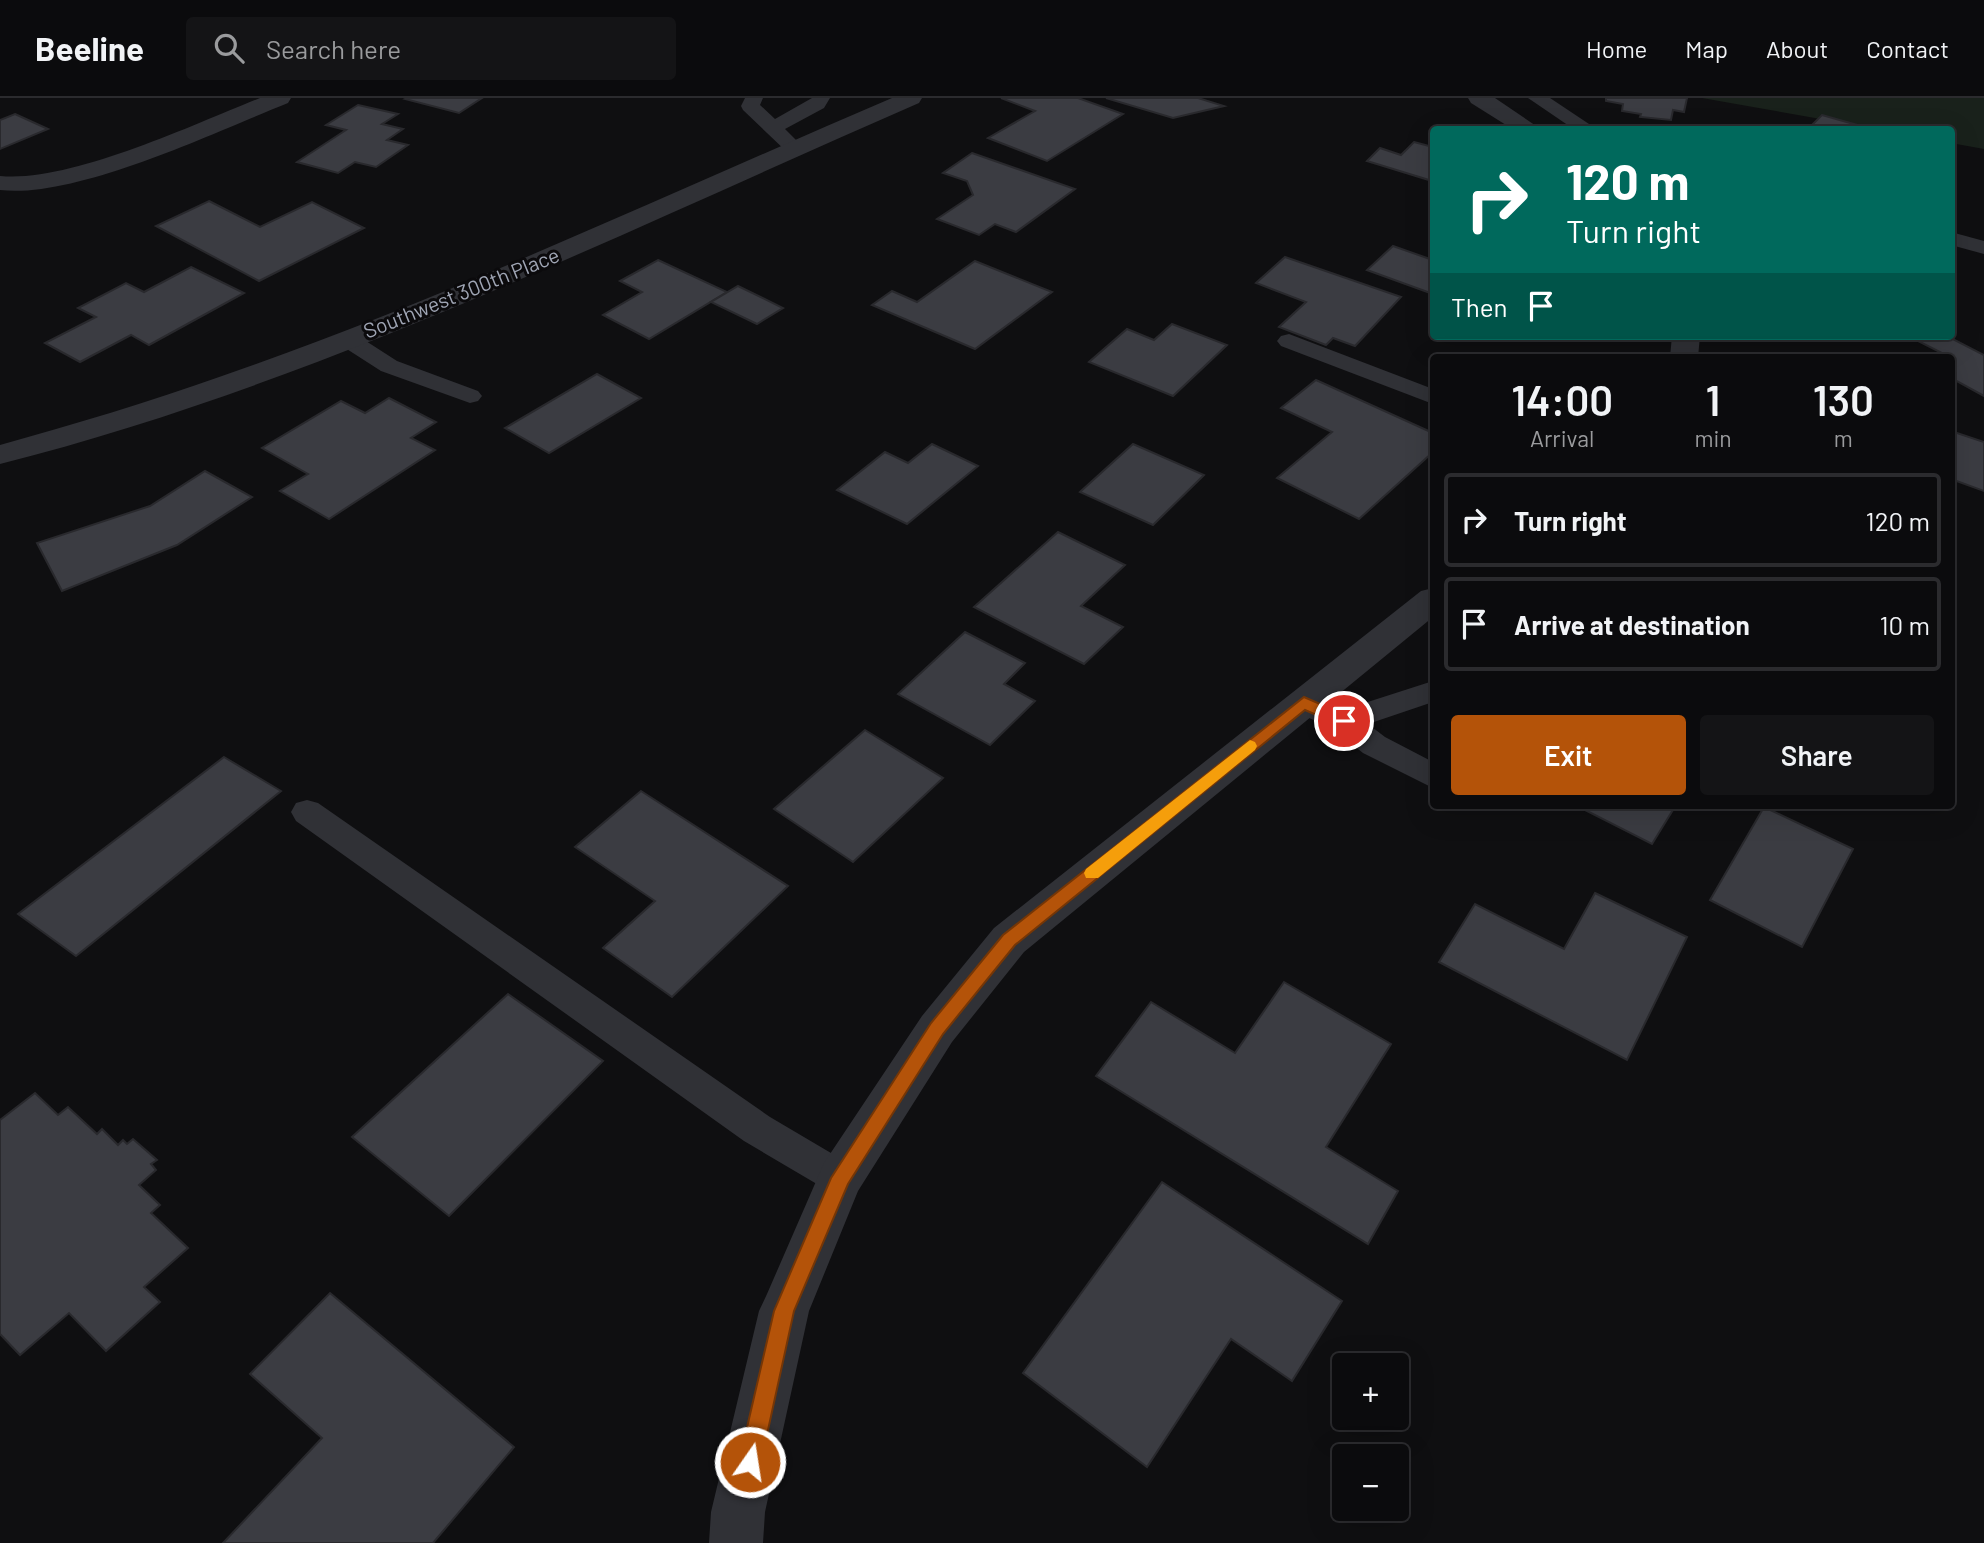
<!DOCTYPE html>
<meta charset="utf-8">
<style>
body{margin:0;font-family:Barlow,sans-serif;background:#141416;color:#f1f3f6;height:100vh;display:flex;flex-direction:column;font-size:26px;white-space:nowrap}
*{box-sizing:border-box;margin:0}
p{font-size:23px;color:#9a9b9d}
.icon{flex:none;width:38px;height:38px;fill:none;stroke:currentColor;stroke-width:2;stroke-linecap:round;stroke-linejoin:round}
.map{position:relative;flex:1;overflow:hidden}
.drawer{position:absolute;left:1430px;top:256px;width:525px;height:455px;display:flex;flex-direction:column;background:#0b0b0d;border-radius:7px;box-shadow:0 7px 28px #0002,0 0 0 2px #2b2b2e}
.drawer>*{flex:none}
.guide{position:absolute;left:1430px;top:28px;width:525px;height:214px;border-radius:7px;box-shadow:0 7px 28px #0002,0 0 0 2px #2b2b2e;background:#00695c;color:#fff;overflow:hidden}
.controls{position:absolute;left:1332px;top:1255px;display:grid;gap:14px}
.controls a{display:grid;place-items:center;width:77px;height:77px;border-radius:7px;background:#0b0b0d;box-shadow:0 7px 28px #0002,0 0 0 2px #2b2b2e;font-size:35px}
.pin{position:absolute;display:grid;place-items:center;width:60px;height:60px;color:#fff;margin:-30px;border:4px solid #fff;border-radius:50%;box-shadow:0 2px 7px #0007}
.me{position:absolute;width:77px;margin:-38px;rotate:13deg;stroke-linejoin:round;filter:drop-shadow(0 0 5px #0008)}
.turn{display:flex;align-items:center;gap:24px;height:147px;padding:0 21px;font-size:32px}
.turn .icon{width:91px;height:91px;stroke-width:2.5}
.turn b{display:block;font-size:49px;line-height:60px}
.then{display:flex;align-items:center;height:66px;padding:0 21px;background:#0003;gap:14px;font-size:26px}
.eta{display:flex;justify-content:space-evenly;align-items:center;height:119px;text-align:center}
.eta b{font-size:42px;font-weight:600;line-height:49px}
.primary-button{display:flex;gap:14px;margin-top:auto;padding:14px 21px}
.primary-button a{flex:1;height:80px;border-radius:7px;background:#b45309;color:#fff;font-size:28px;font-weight:600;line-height:80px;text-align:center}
.primary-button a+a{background:#141416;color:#f1f3f6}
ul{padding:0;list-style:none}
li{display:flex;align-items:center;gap:21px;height:94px;margin:0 14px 10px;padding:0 7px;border:4px solid #2b2b2e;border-radius:7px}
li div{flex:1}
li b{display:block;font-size:26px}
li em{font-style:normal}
header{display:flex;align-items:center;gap:42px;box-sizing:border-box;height:98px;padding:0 35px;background:#0b0b0d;border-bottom:2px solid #2b2b2e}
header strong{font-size:33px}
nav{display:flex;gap:38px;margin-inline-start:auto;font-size:24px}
.search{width:490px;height:63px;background:#141416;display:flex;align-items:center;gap:18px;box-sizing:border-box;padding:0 24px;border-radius:7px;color:#9a9b9d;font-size:26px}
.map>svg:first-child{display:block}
.green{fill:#19211b}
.building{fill:#3b3c42;stroke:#29292d;stroke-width:2}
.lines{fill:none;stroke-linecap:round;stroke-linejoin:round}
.service{fill:#303136;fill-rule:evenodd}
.minor{fill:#303136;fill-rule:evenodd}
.route{fill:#b45309;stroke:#753606;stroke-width:2}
.slow{fill:#f59e0b}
.labels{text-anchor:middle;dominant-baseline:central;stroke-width:6;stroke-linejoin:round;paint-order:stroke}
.far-street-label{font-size:21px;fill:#9fa5b4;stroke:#0b0a0c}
</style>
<header>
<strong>Beeline</strong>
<div class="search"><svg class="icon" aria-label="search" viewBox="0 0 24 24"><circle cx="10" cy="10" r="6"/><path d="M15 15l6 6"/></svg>Search here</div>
<nav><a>Home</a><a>Map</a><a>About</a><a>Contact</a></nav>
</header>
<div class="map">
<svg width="1984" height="1445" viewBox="0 0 1984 1445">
<rect width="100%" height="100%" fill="#0f0f11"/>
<!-- green -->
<path class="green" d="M1702,0H1984V51L1951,45V32L1877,31Z"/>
<!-- building -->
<g class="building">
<path d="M407,0H482L459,15L405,1Z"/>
<path d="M1001,0H1078L1123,16L1047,63L988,40L1035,13Z"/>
<path d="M1106,0H1198L1224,8L1173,20Z"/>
<path d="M1606,0H1687L1684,14L1673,12L1671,22L1640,19L1641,16L1622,13L1623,6L1606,3Z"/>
<path d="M358,7L398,16L382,26L403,31L387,42L408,47L376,69L355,64L338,75L297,64L346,32L326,27Z"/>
<path d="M15,16L48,31L0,51V22Z"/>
<path d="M1822,17L1868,30L1807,32Z"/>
<path d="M1414,44L1433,49V78L1429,82L1367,63L1380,50L1401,57Z"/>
<path d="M972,55L1075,91L1016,134L995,126L979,137L937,121L973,97L967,83L943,75Z"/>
<path d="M209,103L260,129L312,104L364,130L259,183L156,128Z"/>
<path d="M1393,148L1430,161L1433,157V196L1367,172Z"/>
<path d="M1285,159L1401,199L1355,248L1333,240L1326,247L1279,229L1306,204L1256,185Z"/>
<path d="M658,162L727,194L649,241L603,217L642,194L620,183Z"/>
<path d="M975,163L1052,194L975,251L872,207L892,193L917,204Z"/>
<path d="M191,169L244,195L149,247L131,237L80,264L45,245L96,219L78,210L126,185L144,194Z"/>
<path d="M738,188L783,210L757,226L711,204Z"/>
<path d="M1172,226L1227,247L1173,298L1089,264L1127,231L1154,242Z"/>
<path d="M1919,238H1947L1984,257V298L1951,280V259H1931L1940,254L1914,241Z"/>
<path d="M597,276L641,300L549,355L505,330Z"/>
<path d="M1316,282L1433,335V354L1359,421L1277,380L1332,334L1281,310Z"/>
<path d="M389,300L436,324L411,340L435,352L329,421L280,393L308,376L262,350L341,303L365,315Z"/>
<path d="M1951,333L1984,344V393L1951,381Z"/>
<path d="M932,346L978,368L907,426L837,392L885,354L908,365Z"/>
<path d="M1133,346L1204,377L1153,427L1080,394Z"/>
<path d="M205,373L252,399L177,447L62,493L37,445L150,408Z"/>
<path d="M1058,434L1125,467L1081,508L1123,529L1084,566L974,509Z"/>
<path d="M965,534L1025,565L1004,586L1035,603L990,647L898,596Z"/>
<path d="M865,632L943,680L853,764L774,711Z"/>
<path d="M224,659L281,693L76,858L18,816Z"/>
<path d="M641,693L788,788L672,899L603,850L655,803L575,749Z"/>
<path d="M1581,707H1676L1652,746L1579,709Z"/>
<path d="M1764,709L1853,751L1802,849L1710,802Z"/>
<path d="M1595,795L1687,839L1627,962L1439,864L1475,806L1564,851Z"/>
<path d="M1284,884L1391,946L1326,1049L1398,1093L1368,1146L1096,978L1151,904L1235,955Z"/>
<path d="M508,896L603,963L449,1118L352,1039Z"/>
<path d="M35,995L58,1017L68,1009L97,1036L102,1031L118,1047L123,1042L127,1046L133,1041L157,1062L151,1066L156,1072L139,1087L160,1107L151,1115L188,1150L144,1189L160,1204L106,1253L69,1215L20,1257L0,1236V1022Z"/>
<path d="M1162,1084L1342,1203L1292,1283L1231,1241L1147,1369L1023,1275Z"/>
<path d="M330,1195L514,1349L433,1445H223L322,1340L250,1276Z"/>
</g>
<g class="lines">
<!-- service -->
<g class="service">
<path d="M745,0H763L760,7L775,21L812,0H830L824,10L785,31L804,50L794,56L787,54L743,12L741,8Z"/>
<path d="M1528,0H1550L1598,32H1575Z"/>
<path d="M1951,134L1984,143V156L1951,147Z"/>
<path d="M347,234L355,236L397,263L478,293L482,298L478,303L470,305L381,273L339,246L336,241L339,236Z"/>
<path d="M1289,236L1433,291V306L1281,248L1277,243L1281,238Z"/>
<path d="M1433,583V604L1368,626L1385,639L1433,664V690L1363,655L1333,631L1294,613L1289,605L1294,597L1304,594L1346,611Z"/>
<path d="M307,702L318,705L770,1019L853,1068L859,1080L853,1092L840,1098L827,1092L744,1043L296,723L291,714L296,705Z"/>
</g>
<!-- minor -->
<g class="minor">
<path d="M260,0H291L288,5C215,34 76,101 0,92V78C70,85 192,27 260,0Z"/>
<path d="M892,0H922L919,5C618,136 319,285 0,366V347C75,326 149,304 222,278C450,199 670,95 892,0Z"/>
<path d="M1468,0H1495L1542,32H1514L1471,5Z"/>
<path d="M1672,238H1700L1698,259H1670Z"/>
<path d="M1433,490V519L1024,854L952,944L858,1093L809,1213L765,1414L763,1445H709L711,1414L759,1213L767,1196L824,1065L922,918L994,830L1421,493Z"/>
</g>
</g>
<!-- route -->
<path class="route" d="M1304,599L1350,619L1352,623L1344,629L1305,612L1015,847L943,936L848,1086L794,1213L761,1364L758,1371L750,1375L742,1371L739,1364L774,1213L831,1080L931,925L1003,837Z"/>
<!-- slow -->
<path class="slow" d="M1250,642L1255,644L1257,648L1255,652L1098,780H1086L1084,775L1086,771Z"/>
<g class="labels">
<!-- far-street labels -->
<g class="far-street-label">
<text transform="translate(461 194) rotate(-22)">Southwest 300th Place</text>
</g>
</g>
</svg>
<div class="controls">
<a>+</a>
<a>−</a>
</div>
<div class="pin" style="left:1344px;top:623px;background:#d93025"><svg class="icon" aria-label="arrive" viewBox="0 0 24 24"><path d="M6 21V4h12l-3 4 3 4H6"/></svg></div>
<svg class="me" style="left:750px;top:1364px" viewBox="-20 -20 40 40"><circle r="17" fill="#b45309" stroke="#fff" stroke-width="3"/><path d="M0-11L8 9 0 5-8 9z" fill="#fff"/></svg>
<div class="guide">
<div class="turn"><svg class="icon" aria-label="right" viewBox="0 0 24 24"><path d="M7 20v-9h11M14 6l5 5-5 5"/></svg><div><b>120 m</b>Turn right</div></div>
<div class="then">Then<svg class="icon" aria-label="arrive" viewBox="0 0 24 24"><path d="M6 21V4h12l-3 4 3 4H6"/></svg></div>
</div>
<section class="drawer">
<div class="eta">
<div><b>14:00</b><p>Arrival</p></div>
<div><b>1</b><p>min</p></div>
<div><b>130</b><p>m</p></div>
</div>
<ul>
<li><svg class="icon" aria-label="right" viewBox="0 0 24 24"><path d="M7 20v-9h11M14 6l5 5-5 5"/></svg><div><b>Turn right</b></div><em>120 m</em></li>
<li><svg class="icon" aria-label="arrive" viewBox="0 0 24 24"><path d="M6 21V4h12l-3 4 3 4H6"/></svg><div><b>Arrive at destination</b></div><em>10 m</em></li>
</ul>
<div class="primary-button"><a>Exit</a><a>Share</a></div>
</section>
</div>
